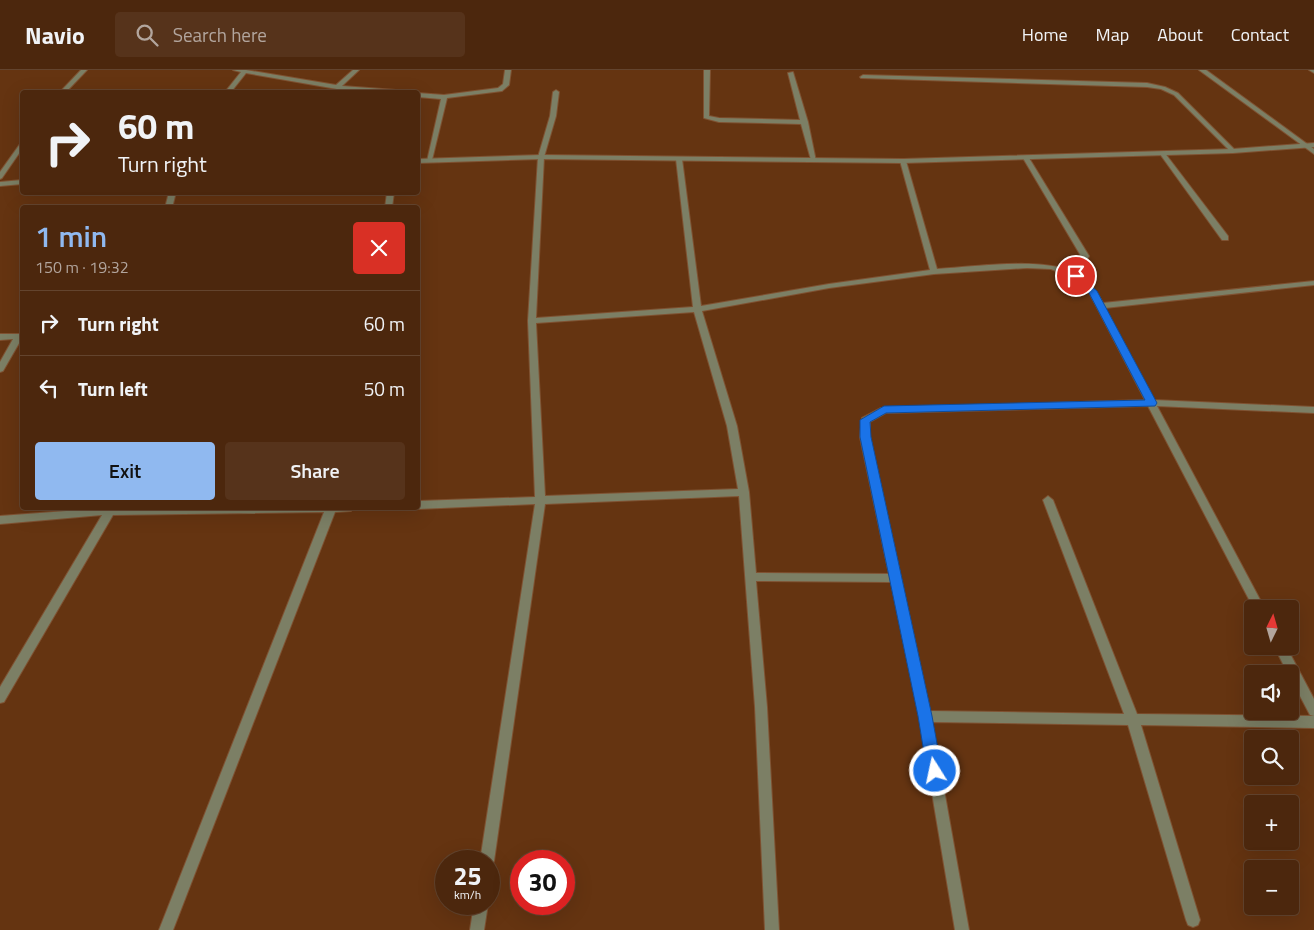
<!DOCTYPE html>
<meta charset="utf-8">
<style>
body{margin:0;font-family:"Titillium Web",sans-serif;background:#56331b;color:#f1f3f6;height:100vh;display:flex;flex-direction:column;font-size:19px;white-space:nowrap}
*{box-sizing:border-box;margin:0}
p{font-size:16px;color:#b2a59d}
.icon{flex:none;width:28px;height:28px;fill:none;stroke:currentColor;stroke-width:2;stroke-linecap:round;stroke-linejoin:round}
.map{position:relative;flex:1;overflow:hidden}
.drawer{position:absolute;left:20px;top:135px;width:400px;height:305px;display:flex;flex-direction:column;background:#4c270d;border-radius:5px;box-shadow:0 5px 20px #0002,0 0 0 1px #63442e}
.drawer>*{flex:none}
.top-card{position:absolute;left:20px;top:20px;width:400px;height:105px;border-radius:5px;box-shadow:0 5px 20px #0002,0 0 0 1px #63442e;background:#4c270d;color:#f1f3f6;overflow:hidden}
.needle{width:32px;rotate:5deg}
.fabs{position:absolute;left:1244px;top:530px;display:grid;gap:10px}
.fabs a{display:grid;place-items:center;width:55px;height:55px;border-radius:5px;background:#4c270d;box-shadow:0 5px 20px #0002,0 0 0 1px #63442e;font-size:25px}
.speed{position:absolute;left:435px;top:780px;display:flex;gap:10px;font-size:25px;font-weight:700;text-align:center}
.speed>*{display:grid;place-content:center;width:65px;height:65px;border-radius:50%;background:#4c270d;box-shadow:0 5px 20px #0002,0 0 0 1px #63442e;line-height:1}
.speed small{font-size:12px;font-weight:400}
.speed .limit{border:8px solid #d22;background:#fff;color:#111}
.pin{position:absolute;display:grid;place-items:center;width:42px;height:42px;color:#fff;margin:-21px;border:2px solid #fff;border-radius:50%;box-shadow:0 1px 5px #0007}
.me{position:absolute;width:55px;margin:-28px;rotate:350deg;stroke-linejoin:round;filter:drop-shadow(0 0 4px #0008)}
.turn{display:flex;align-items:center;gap:18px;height:105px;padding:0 15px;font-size:22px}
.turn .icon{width:65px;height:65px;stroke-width:2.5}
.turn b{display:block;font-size:35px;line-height:42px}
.round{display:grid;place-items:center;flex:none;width:52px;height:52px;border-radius:5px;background:#56331b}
.summary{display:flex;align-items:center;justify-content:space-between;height:85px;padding:0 15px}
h1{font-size:30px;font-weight:600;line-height:38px;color:#90b9f0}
.action{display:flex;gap:10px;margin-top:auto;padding:10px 15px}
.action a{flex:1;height:58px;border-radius:5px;background:#90b9f0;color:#111;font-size:20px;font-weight:600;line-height:58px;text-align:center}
.action a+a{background:#56331b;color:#f1f3f6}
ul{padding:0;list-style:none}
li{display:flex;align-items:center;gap:15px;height:65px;padding:0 15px;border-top:1px solid #63442e}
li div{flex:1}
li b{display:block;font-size:19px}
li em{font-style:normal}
header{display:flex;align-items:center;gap:30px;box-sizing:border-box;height:70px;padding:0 25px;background:#4c270d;border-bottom:1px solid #63442e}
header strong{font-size:24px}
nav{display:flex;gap:28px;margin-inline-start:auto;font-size:18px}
.search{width:350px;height:45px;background:#56331b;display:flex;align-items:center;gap:12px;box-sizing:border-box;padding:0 18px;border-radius:5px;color:#b2a59d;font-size:19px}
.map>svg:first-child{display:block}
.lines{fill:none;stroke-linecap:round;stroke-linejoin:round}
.minor-casing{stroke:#7f5232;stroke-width:2}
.tertiary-casing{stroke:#7f5232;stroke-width:2}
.minor{fill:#7c7f65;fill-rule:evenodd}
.tertiary{fill:#7c7f65;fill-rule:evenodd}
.route{fill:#1a73e8;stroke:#114b97}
</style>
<header>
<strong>Navio</strong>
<div class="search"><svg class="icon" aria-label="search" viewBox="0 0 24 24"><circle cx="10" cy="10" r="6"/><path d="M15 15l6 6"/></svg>Search here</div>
<nav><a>Home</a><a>Map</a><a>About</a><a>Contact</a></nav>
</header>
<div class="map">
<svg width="1314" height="860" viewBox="0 0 1314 860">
<rect width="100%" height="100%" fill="#653411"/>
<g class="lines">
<defs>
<g id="minor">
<path d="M81,0H87L66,22H60Z"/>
<path d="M233,0H246L336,15L353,0H359L342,16L396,20L399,22H381L337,19L246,3L231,22H225L241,2Z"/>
<path d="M505,0H511L509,15L502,21L447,28L432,90L427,91L441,29L418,27V23L444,25L498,18L503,14Z"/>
<path d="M704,0H710L709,46L719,48L800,50L788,3L793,2L808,52L816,91L811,90L801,54L719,52L704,48Z"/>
<path d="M1199,0H1206L1314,79V84Z"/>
<path d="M1309,0H1314V3Z"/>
<path d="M863,5L1147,13L1165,17L1178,23L1236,81L1231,82L1174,25L1161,19L1147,17L861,8L860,7Z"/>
<path d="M556,20L559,22L556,46L544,87L536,248L693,237L676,89L679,87L682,89L701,236L829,214L930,200L900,91L903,89L906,91L937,199C975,197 1046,186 1078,204C1089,210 1097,222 1103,233L1314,211V215L1105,238L1154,330L1314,337V343L1157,336L1265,539H1254L1148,336L886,343L870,352V367L930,641L1124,644L1043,430L1048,426L1053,430L1137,644L1314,646L1310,645L1290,607V604H1288L1274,576H1286L1314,629V658L1141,655L1200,850L1198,855L1193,857L1188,855L1186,850L1128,655L932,652L969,860H955L919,646L891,512L756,511L767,637L779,860H765L755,637L739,426L545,434L494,791L492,796L489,797V791H480L535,434L418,439L414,438H418V431L535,427L528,251L538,87L550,46L553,22ZM1027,198L1051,199L1073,208L1089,222L1145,330L881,338L862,348L860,367L889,504L756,503L749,422L737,356L702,241L829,218L934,204ZM694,242L727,356L738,419L545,426L536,253Z"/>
<path d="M22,73V79L2,108L0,109V102L20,74Z"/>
<path d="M1160,82H1164L1228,166V170H1222L1160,84Z"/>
<path d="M1024,87L1029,88L1089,186L1088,188H1085L1081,186L1023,88Z"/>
<path d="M169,122H176L172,138H165Z"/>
<path d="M387,122H394L392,138H385Z"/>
<path d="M0,264H22V268L3,301L0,302V292L13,269L0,270Z"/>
<path d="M106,438H352L351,441L335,442L173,860H159L324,442L113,445L4,632L0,633V617L102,445L0,454V446Z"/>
<path d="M474,834H488L484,860H470Z"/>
</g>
<g id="tertiary">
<path d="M1314,73V77L1233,83L903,93L541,89L418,93V89L541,85L903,89L1233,79Z"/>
<path d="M22,110V114L0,116V112Z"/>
</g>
</defs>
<!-- minor casing -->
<use href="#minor" class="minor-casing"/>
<!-- tertiary casing -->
<use href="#tertiary" class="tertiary-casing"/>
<!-- minor -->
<use href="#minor" class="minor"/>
<!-- tertiary -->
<use href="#tertiary" class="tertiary"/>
</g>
<!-- route -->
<path class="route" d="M1076,203L1097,221L1157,333L1155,336L886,343L870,352L871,367L932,646L942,701L940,706L935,708L929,706L927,701L918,646L860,367V350L884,336L1145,330L1089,223L1072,206Z"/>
</svg>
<div class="fabs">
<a><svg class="needle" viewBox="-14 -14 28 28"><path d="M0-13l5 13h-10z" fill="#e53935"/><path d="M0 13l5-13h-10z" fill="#b2a59d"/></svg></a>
<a><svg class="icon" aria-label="sound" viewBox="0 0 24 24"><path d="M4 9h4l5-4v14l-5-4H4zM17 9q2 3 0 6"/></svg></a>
<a><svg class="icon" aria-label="search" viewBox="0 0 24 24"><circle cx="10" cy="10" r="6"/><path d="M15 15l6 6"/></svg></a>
<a>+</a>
<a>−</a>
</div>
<div class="speed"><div>25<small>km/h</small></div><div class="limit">30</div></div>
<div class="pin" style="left:1076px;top:206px;background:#d93025"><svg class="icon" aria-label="arrive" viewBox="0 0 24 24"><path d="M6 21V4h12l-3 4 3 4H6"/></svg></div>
<svg class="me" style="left:935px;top:701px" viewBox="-20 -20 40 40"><circle r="17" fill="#1a73e8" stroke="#fff" stroke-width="3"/><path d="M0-11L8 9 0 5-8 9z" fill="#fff"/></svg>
<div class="top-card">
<div class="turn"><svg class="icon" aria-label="right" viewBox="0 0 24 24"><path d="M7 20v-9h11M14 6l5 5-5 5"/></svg><div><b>60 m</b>Turn right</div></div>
</div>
<section class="drawer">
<div class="summary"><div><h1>1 min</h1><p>150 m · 19:32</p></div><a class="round" style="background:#d93025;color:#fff"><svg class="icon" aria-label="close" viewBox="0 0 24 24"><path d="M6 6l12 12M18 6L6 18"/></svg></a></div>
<ul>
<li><svg class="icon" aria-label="right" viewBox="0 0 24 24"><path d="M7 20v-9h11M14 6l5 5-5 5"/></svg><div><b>Turn right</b></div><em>60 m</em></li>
<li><svg class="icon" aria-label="left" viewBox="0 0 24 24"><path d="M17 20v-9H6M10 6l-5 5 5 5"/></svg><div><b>Turn left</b></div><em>50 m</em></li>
</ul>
<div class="action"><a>Exit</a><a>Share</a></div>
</section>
</div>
